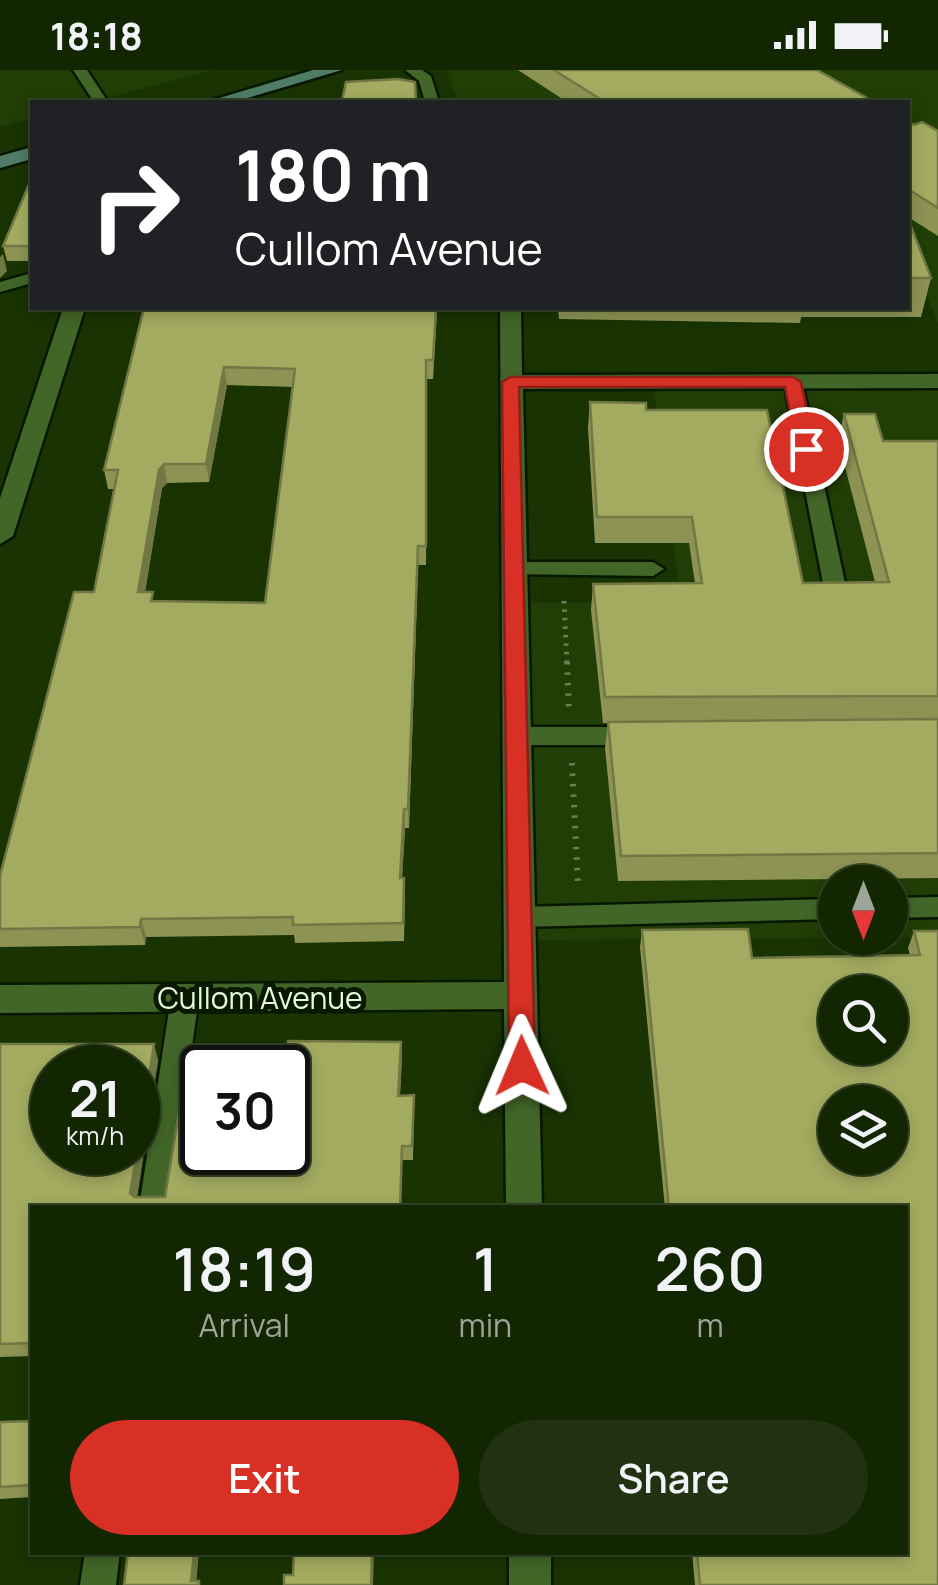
<!DOCTYPE html>
<style>
body{margin:0;font-family:Manrope,sans-serif;background:#203211;color:#f1f3f6;height:100vh;display:flex;flex-direction:column;font-size:38px;white-space:nowrap}
*{box-sizing:border-box;margin:0}
p{font-size:32px;color:#9da599}
.icon{flex:none;width:55px;height:55px;fill:none;stroke:currentColor;stroke-width:2;stroke-linecap:round;stroke-linejoin:round}
.map{position:relative;flex:1;overflow:hidden}
.sheet{position:absolute;left:30px;top:1135px;width:878px;height:350px;display:flex;flex-direction:column;background:#132602;border-radius:0px;box-shadow:0 5px 15px #0003,0 0 0 2px #324324}
.sheet>*{flex:none}
.banner{position:absolute;left:30px;top:30px;width:880px;height:210px;border-radius:0px;box-shadow:0 5px 15px #0003,0 0 0 2px #324324;background:#202124;color:#fff;overflow:hidden}
.needle{width:65px;rotate:180deg}
.controls{position:absolute;left:818px;top:795px;display:grid;gap:20px}
.controls a{display:grid;place-items:center;width:90px;height:90px;border-radius:50%;background:#132602;box-shadow:0 5px 15px #0003,0 0 0 2px #324324;font-size:50px}
.speed{position:absolute;left:30px;top:975px;display:flex;gap:20px;font-size:50px;font-weight:700;text-align:center}
.speed>*{display:grid;place-content:center;width:130px;height:130px;border-radius:50%;background:#132602;box-shadow:0 5px 15px #0003,0 0 0 2px #324324;line-height:1}
.speed small{font-size:25px;font-weight:400}
.speed .limit{border:5px solid #111;border-radius:15px;background:#fff;color:#111}
.pin{position:absolute;display:grid;place-items:center;width:85px;height:85px;color:#fff;margin:-42px;border:5px solid #fff;border-radius:50%;box-shadow:0 2px 10px #0007}
.me{position:absolute;width:110px;margin:-55px;rotate:359deg;stroke-linejoin:round;filter:drop-shadow(0 0 8px #0008)}
.turn{display:flex;align-items:center;gap:35px;height:210px;padding:0 40px;font-size:45px}
.turn .icon{width:130px;height:130px;stroke-width:2.5}
.turn b{display:block;font-size:70px;line-height:85px}
.eta{display:flex;justify-content:space-evenly;align-items:center;height:170px;text-align:center}
.eta b{font-size:60px;font-weight:600;line-height:70px}
.button{display:flex;gap:20px;margin-top:auto;padding:20px 40px}
.button a{flex:1;height:115px;border-radius:60px;background:#d93025;color:#fff;font-size:40px;font-weight:600;line-height:115px;text-align:center}
.button a+a{background:#203211;color:#f1f3f6}
.status{display:flex;justify-content:space-between;align-items:center;height:70px;padding:0 50px;background:#132602;direction:ltr}
.status svg{height:28px;fill:currentColor}
.map>svg:first-child{display:block}
.built{fill:#213e06;fill-rule:evenodd}
.lines{fill:none;stroke-linecap:round;stroke-linejoin:round}
.service-casing{stroke:#071800;stroke-width:5}
.minor-casing{stroke:#071800;stroke-width:5}
.secondary-casing{stroke:#071800;stroke-width:5}
.path-far1{stroke:#688055;stroke-width:5;stroke-dasharray:2.5 6;stroke-linecap:butt}
.path{stroke:#688055;stroke-width:6;stroke-dasharray:2.5 8;stroke-linecap:butt}
.service{fill:#426628;fill-rule:evenodd}
.minor{fill:#426628;fill-rule:evenodd}
.secondary{fill:#4f7b67;fill-rule:evenodd}
.wall{fill:#8c9353;fill-rule:evenodd}
.shaded-wall{fill:#727843}
.building{fill:#a3ab60;stroke:#727843;stroke-width:2.5;fill-rule:evenodd}
.route{fill:#d93025;stroke:#8d1f18;stroke-width:2.5}
.labels{text-anchor:middle;dominant-baseline:central;stroke-width:10;stroke-linejoin:round;paint-order:stroke}
.street-label{font-size:30px;fill:#e5fad8;stroke:#091801}
</style>
<div class="status"><b>18:18</b><svg viewBox="0 0 49 12"><path d="M0 12V9h3v3zM5 12V6h3v6zM10 12V3h3v9zM15 12V0h3v12zM26 1h20v11H26zM47 4h2v5h-2z"/></svg></div>
<div class="map">
<svg width="938" height="1515" viewBox="0 0 938 1515">
<rect width="100%" height="100%" fill="#193302"/>
<!-- built -->
<g class="built">
<path d="M0,0H214L91,32H32V48L0,57Z"/>
<path d="M446,0H938V254L908,175V32H458Z"/>
<path d="M938,314V867L537,870L530,533H681L653,315ZM835,812H890V868H835Z"/>
</g>
<g class="lines">
<defs>
<g id="service">
<path d="M73,0H87L108,32H94Z"/>
<path d="M405,0H422L431,6L439,32H425L419,11Z"/>
<path d="M32,203V213L0,222V212Z"/>
<path d="M793,306L802,312L845,513L834,520L823,513L784,312Z"/>
<path d="M514,492H653L664,499L653,506L506,504L503,499L506,494Z"/>
<path d="M516,657H638L650,666L638,675H516L504,666Z"/>
<path d="M938,827V847L890,848V828Z"/>
<path d="M835,829V849L519,857L510,854L506,847L510,840L519,837Z"/>
<path d="M185,916L195,919L199,927L169,1138H139L171,927L175,919Z"/>
<path d="M85,1482H120L116,1515H80Z"/>
</g>
<g id="minor">
<path d="M63,238H85L13,466L0,474V428Z"/>
<path d="M500,238H521L522,305L938,304V318L523,319L542,1138H506L504,939L0,943V915L504,912Z"/>
<rect x="509" y="1482" width="42" height="33"/>
</g>
<g id="secondary">
<path d="M313,0H342L234,32H206Z"/>
<path d="M32,77V89L0,98V86Z"/>
</g>
</defs>
<!-- service casing -->
<use href="#service" class="service-casing"/>
<!-- minor casing -->
<use href="#minor" class="minor-casing"/>
<!-- secondary casing -->
<use href="#secondary" class="secondary-casing"/>
<!-- path-far1 -->
<path class="path-far1" d="M564,531L567,594"/>
<!-- path -->
<g class="path">
<path d="M567,592L569,641"/>
<path d="M572,693L578,815"/>
</g>
<!-- service -->
<use href="#service" class="service"/>
<!-- minor -->
<use href="#minor" class="minor"/>
<!-- secondary -->
<use href="#secondary" class="secondary"/>
</g>
<!-- wall -->
<g class="wall">
<path d="M518,0H817L874,32H567Z"/>
<path d="M908,52L914,55L938,61V166L908,147Z"/>
<path d="M32,112V191H7L3,176Z"/>
<path d="M908,151L931,208L921,247H801L800,253L559,249L558,238H908Z"/>
<path d="M144,238H437L433,309H427L426,495H418L409,758H405L402,808H404L405,826L404,871L295,873L294,865L146,867L145,875L0,877V806L94,522L114,419H108L104,400ZM227,315L293,317L265,533L154,531L145,522L162,418L167,413L209,412Z"/>
<path d="M590,332L646,340L803,513L875,512L838,370L844,344L883,371H938V808L618,811L605,678L608,653H603L591,540L593,514L695,513L689,473H595L588,358Z"/>
<path d="M642,860L752,888L910,885L908,878L914,861H938V1515H695L692,1482H905V1138H665L640,877Z"/>
<path d="M0,974L158,990L137,1127H165L402,988L400,1026L414,1040L413,1090H402L401,1138H32V1286L0,1287Z"/>
<path d="M32,1351V1427L0,1429V1352Z"/>
</g>
<!-- shaded-wall -->
<g class="shaded-wall">
<path d="M3,184L7,201L0,208V187Z"/>
<path d="M436,238H437L433,309V290Z"/>
<path d="M224,297L227,315L209,412L206,394Z"/>
<path d="M164,394L167,413L162,418L142,541L138,522L159,400Z"/>
<path d="M418,476V495L409,758L408,739Z"/>
<path d="M404,739L405,758L401,826L400,808Z"/>
<path d="M141,849L146,867L145,875L140,857Z"/>
<path d="M401,972L402,988L399,1041L398,1026Z"/>
<path d="M154,974L158,990L135,1137L130,1123Z"/>
<path d="M194,1482H199L196,1515L191,1511Z"/>
<path d="M372,1482H374L373,1515H371Z"/>
</g>
<!-- building -->
<g class="building">
<path d="M554,0H817L874,32H605Z"/>
<path d="M398,9L415,12L416,32H342L346,12Z"/>
<path d="M908,52L914,55L922,52L938,61V138L908,119Z"/>
<path d="M30,112H32V176H3Z"/>
<path d="M908,151H909L931,208H908Z"/>
<path d="M144,238H436L433,290H426V476H418L408,739H404L400,808H404L403,853L293,855V847L141,849L140,857L0,859V806L74,522H94L118,400H104ZM224,297L295,299L265,533L151,531L153,522H138L159,400L164,394H206Z"/>
<path d="M590,332L646,333V340H767L803,513L889,512L844,344H875L883,371H938V626L605,627L593,514L702,513L692,447H597Z"/>
<path d="M938,649V783L621,786L608,652Z"/>
<path d="M748,859L752,888L920,885L914,861H938V1515H700L697,1482H905V1138H669L642,860ZM835,922H890V978H835ZM835,1032H890V1088H835Z"/>
<path d="M288,971L401,972L398,1026L414,1025L412,1076H402L400,1138H32V1273L0,1274V974H154L138,1078V998H52V1082H137L130,1123L134,1127H165L190,975L287,978ZM202,998H288V1082H202Z"/>
<path d="M32,1351V1415L0,1417V1352Z"/>
<path d="M128,1482H194L191,1511H199V1515H124Z"/>
<path d="M294,1482H372L371,1515H284V1505H293Z"/>
</g>
<!-- route -->
<path class="route" d="M510,307H793L801,312L815,379L806,384L797,379L785,317H519L535,996L522,1007L509,996L502,312Z"/>
<g class="labels">
<!-- street labels -->
<g class="street-label">
<text x="260" y="927">Cullom Avenue</text>
</g>
</g>
</svg>
<div class="controls">
<a><svg class="needle" viewBox="-14 -14 28 28"><path d="M0-13l5 13h-10z" fill="#e53935"/><path d="M0 13l5-13h-10z" fill="#9da599"/></svg></a>
<a><svg class="icon" aria-label="search" viewBox="0 0 24 24"><circle cx="10" cy="10" r="6"/><path d="M15 15l6 6"/></svg></a>
<a><svg class="icon" aria-label="layers" viewBox="0 0 24 24"><path d="M12 4l9 5-9 5-9-5zM3 14l9 5 9-5"/></svg></a>
</div>
<div class="speed"><div>21<small>km/h</small></div><div class="limit">30</div></div>
<div class="pin" style="left:806px;top:379px;background:#d93025"><svg class="icon" aria-label="arrive" viewBox="0 0 24 24"><path d="M6 21V4h12l-3 4 3 4H6"/></svg></div>
<svg class="me" style="left:522px;top:996px" viewBox="-20 -20 40 40"><path d="M0-17L14 15 0 8-14 15z" fill="#d93025" stroke="#fff" stroke-width="4"/></svg>
<div class="banner">
<div class="turn"><svg class="icon" aria-label="right" viewBox="0 0 24 24"><path d="M7 20v-9h11M14 6l5 5-5 5"/></svg><div><b>180 m</b>Cullom Avenue</div></div>
</div>
<section class="sheet">
<div class="eta">
<div><b>18:19</b><p>Arrival</p></div>
<div><b>1</b><p>min</p></div>
<div><b>260</b><p>m</p></div>
</div>
<div class="button"><a>Exit</a><a>Share</a></div>
</section>
</div>
